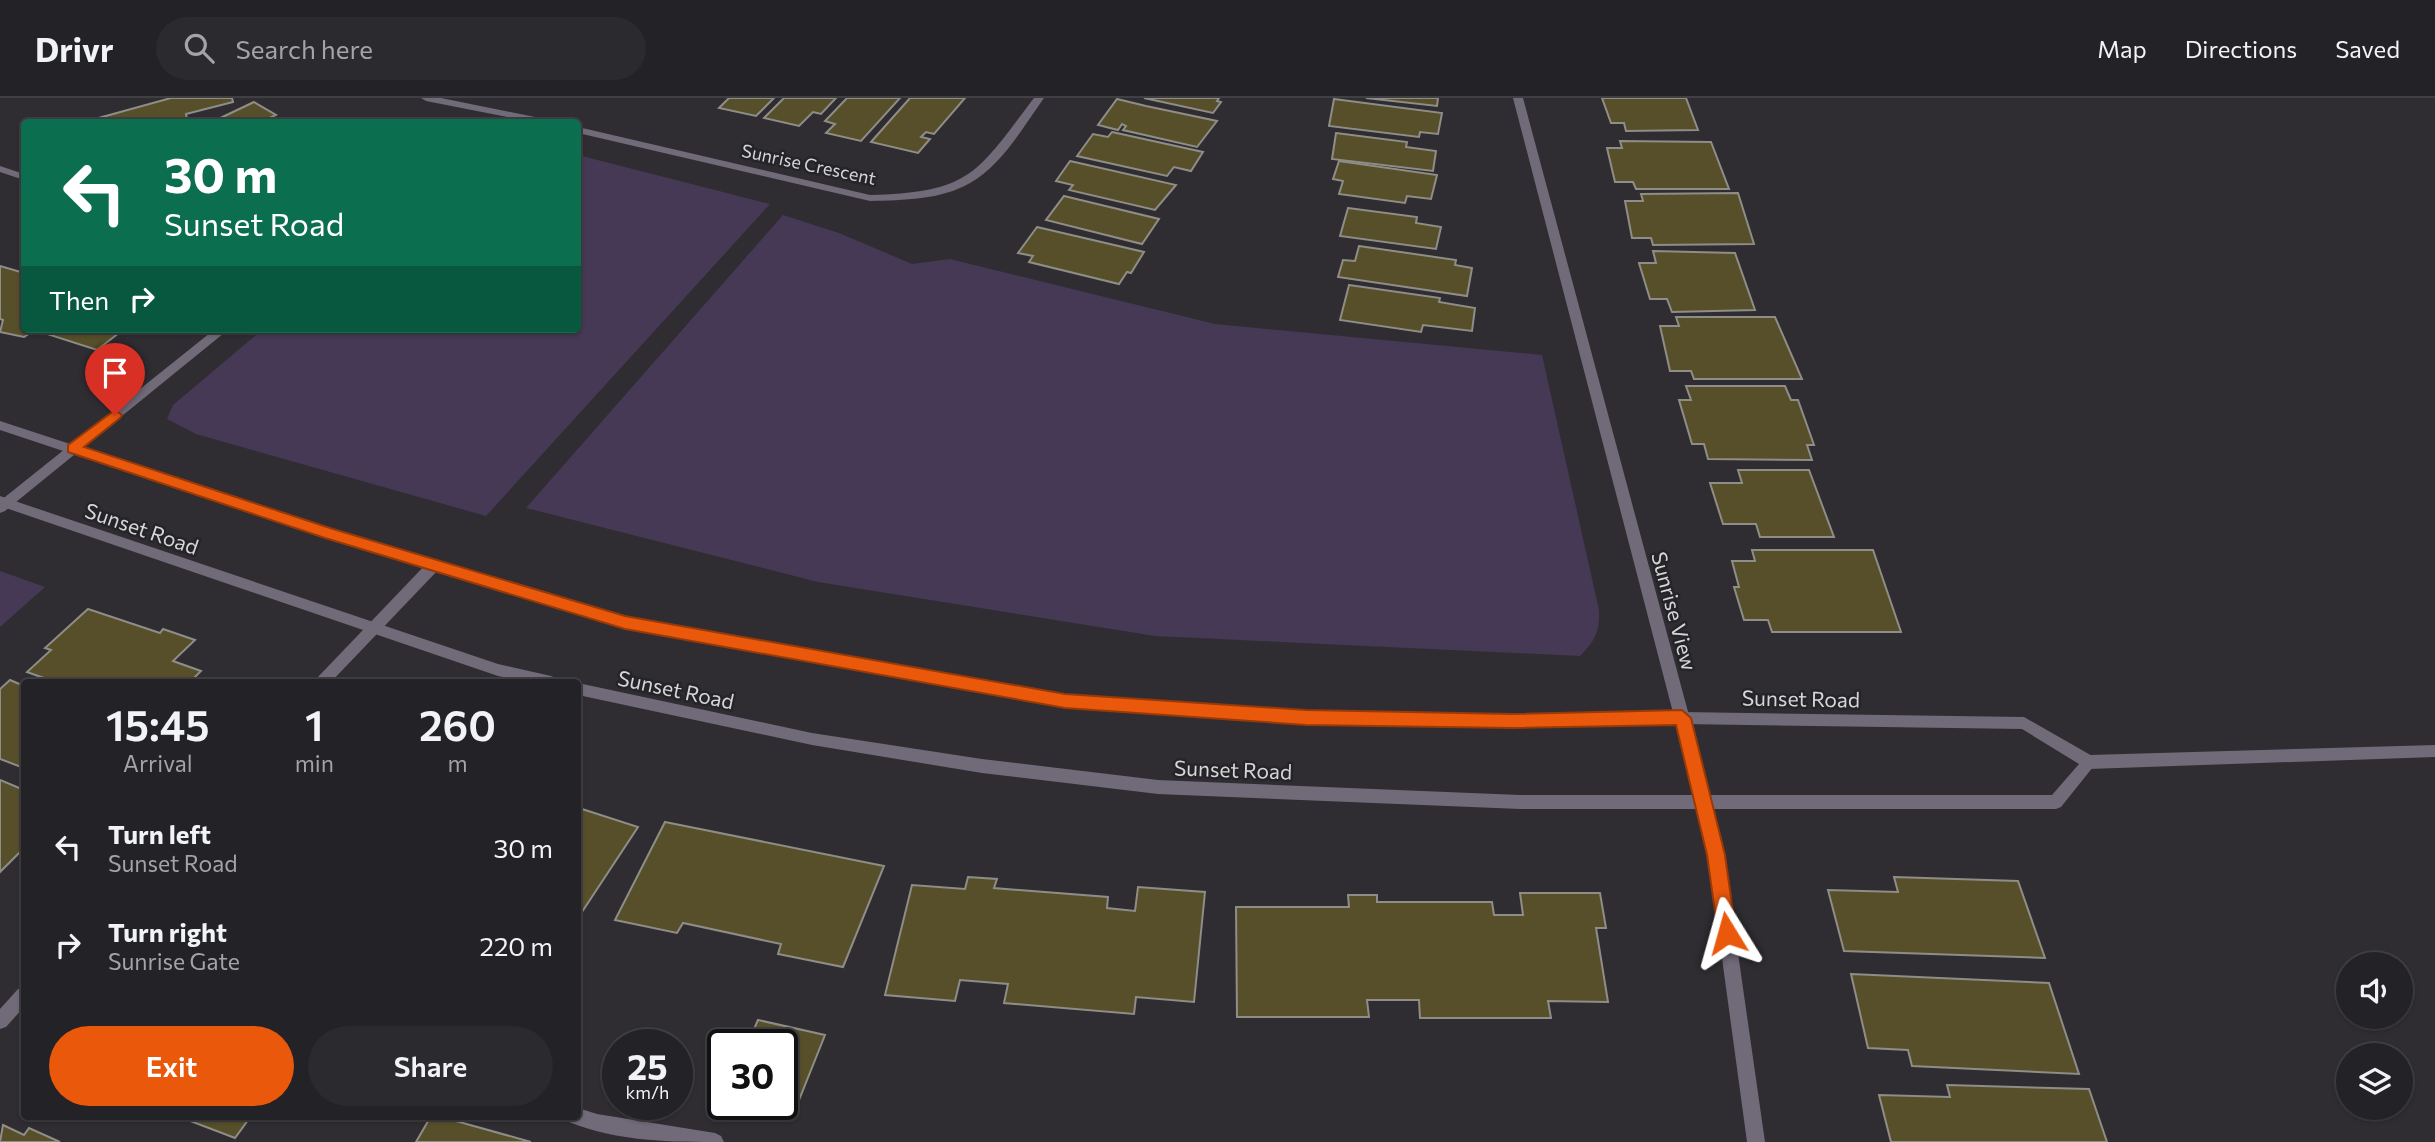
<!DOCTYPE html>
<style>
body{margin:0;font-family:Commissioner,sans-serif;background:#2b2a2e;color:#f1f3f6;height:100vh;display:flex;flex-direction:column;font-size:26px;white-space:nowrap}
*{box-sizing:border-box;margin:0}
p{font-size:23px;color:#a3a4a7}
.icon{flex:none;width:38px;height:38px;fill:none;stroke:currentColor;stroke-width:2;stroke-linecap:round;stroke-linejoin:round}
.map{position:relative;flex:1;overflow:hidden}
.drawer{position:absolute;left:21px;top:581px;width:560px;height:441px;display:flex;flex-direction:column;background:#232226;border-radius:7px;box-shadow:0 2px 5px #0004,0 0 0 2px #403f43}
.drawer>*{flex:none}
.guide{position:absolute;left:21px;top:21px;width:560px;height:214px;border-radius:7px;box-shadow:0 2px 5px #0004,0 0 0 2px #403f43;background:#0b6e4f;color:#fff;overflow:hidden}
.controls{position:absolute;left:2336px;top:854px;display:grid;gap:14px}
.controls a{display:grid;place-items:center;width:77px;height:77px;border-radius:50%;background:#232226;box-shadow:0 2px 5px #0004,0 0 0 2px #403f43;font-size:35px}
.speed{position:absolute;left:602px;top:931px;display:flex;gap:14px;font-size:35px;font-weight:700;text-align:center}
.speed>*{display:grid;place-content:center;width:91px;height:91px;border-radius:50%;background:#232226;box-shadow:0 2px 5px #0004,0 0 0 2px #403f43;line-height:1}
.speed small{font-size:18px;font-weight:400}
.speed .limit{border:4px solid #111;border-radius:10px;background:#fff;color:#111}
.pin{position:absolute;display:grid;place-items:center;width:60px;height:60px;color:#fff;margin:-72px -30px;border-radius:50% 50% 50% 0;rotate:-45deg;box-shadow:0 0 7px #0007}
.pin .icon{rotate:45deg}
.me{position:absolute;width:77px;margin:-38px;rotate:352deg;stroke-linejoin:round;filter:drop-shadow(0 0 5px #0008)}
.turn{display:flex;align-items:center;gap:24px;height:147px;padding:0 28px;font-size:32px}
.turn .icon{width:91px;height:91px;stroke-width:2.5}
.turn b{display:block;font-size:49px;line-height:60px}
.then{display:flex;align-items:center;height:66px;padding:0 28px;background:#0003;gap:14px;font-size:26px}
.eta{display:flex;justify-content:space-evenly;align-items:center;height:119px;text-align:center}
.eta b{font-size:42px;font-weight:600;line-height:49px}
.action{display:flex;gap:14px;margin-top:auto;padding:14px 28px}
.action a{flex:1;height:80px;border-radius:42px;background:#ea580c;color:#fff;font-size:28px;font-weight:600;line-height:80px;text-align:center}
.action a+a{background:#2b2a2e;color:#f1f3f6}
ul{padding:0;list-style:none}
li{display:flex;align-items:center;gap:21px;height:98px;padding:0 28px}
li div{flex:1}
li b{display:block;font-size:26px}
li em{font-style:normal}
header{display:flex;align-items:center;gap:42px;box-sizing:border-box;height:98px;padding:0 35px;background:#232226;border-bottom:2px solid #403f43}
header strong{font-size:33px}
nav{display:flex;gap:38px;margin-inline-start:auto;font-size:24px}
.search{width:490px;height:63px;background:#2b2a2e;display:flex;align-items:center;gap:18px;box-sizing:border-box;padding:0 24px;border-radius:38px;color:#a3a4a7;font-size:26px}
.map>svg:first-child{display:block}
.green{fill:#453955}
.building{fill:#574f2a;stroke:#8f8d87;stroke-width:2}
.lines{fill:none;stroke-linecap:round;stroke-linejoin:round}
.service{fill:#716a79;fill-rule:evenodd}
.minor{fill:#716a79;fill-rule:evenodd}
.tertiary{fill:#716a79;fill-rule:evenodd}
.route{fill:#ea580c;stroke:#983908;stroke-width:2}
.labels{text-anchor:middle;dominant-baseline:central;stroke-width:5;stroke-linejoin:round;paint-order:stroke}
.far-street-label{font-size:18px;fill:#d6d5d8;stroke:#252428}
.street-label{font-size:21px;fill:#d6d5d8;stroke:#252428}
</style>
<header>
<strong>Drivr</strong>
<div class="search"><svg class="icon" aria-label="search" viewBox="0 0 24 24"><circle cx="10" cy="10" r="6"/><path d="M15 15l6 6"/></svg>Search here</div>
<nav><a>Map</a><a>Directions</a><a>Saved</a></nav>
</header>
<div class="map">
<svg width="2435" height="1044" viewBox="0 0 2435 1044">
<rect width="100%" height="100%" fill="#2f2d32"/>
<!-- green -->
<g class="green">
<path d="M578,57L770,106L486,418L196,336L167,321L173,307L263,231H578Z"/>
<path d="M783,117L839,135L912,166L950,161L1215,226L1542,257L1599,512C1600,533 1595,543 1580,558L1155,538L818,484L526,410Z"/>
<path d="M0,473L45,489L0,529Z"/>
</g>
<!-- building -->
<g class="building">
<path d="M171,0H232L233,4L186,16L187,21L174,24H96L95,21Z"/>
<path d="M729,0H774L756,18L719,10Z"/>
<path d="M784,0H836L821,16L813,14L799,28L764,20Z"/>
<path d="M847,0H900L861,43L826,35L835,26L825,23Z"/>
<path d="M910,0H965L934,36L926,34L921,39L930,41L918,55L871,44Z"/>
<path d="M1144,0H1219L1217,3L1221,4L1213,15Z"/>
<path d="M1366,0H1438L1437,8Z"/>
<path d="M1602,0H1686L1698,32L1626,33L1624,25H1611Z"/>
<path d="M1117,1L1146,8L1217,23L1197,49L1123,32L1126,28L1122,26L1118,32L1098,27Z"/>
<path d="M1334,1L1442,15L1438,36L1420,34L1419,39L1329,28Z"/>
<path d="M254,4L276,17L261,24H212Z"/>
<path d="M1112,34L1203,54L1191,73L1174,69L1167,78L1077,58L1093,36L1108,39Z"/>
<path d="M1336,35L1407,44L1406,49L1436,53L1433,73L1332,61Z"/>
<path d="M1620,43L1711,44L1729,91H1636L1633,84H1615L1607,50H1622Z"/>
<path d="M1070,63L1176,87L1155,112L1069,92L1073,87L1056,83Z"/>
<path d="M1339,63L1437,77L1431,101L1407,98L1405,105L1339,96L1343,83L1333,81Z"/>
<path d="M1738,95L1754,146L1653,147L1651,140H1632L1625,103H1643L1641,96Z"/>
<path d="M1064,98L1159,121L1142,146L1046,122Z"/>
<path d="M1348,110L1417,119L1416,125L1441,129L1436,151L1340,138Z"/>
<path d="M1037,129L1144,154L1131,175L1127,174L1119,186L1029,164L1033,158L1018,155Z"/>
<path d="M1359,148L1456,162L1455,167L1472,170L1467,198L1338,179L1343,162L1355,163Z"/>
<path d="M1653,153L1735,155L1755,212L1672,214L1667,201H1650L1639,165H1656Z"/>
<path d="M0,168L24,175V231H124L97,252L35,232L24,239L0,234L3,222L0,221Z"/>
<path d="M1349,187L1440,200L1439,204L1475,210L1472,233L1423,227L1421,234L1340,222Z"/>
<path d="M1676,219H1775L1802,281H1694L1691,273H1670L1660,228H1679Z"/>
<path d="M1686,288H1785L1791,302H1798L1814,347H1807L1812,362L1708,361L1704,346H1692L1679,302H1691Z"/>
<path d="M1738,372H1809L1834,439H1760L1756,426H1723L1710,385H1742Z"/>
<path d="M1752,452H1873L1901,534H1772L1768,522H1744L1734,489H1739L1732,463H1755Z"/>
<path d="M88,511L160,535L163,531L195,542L173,563L201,573L190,584H55L27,574L51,552L45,550Z"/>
<path d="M10,582L24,588V670L0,661V591Z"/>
<path d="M0,682L24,692V750L0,774Z"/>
<path d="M582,711L638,729L578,820V718Z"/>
<path d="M665,724L884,768L843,869L778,856L781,846L683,825L677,835L615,822Z"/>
<path d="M968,779L997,781L994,790L1108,799L1107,810L1135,813L1138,789L1205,794L1194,904L1136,899L1134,916L1004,905L1008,886L960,882L955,903L885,897L912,787L965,791Z"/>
<path d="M1894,779L2018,783L2045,860L1844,853L1828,792L1898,794Z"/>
<path d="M1520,795H1600L1606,830H1596L1608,904L1548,903L1551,920H1420L1419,902H1367L1369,919H1237L1236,809H1349L1348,797H1377V804H1492L1494,817H1523Z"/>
<path d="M1851,876L2049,885L2079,976L1912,968L1908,952L1868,950Z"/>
<path d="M758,922L825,937L795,1012L771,1006H782V947H747Z"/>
<path d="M1947,987L2089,991L2107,1044H1891L1879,997L1950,999Z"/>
<path d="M187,1018H251L235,1040L185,1021Z"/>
<path d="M431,1018H438L531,1044H416Z"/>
<path d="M3,1027L24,1037L29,1030L60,1044H0Z"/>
</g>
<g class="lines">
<!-- service -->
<g class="service">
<path d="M0,68L24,76V82L0,74Z"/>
<path d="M2435,647V659L2089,671L2084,669L2081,664L2084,659L2089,657Z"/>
<path d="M578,1010L597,1016L715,1035L721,1038L724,1044C672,1044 618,1044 569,1024L566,1018H578Z"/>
</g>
<!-- minor -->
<g class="minor">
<path d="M421,0H441L545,21L550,24H533L426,3Z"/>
<path d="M1034,0H1044C1023,29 1002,67 970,85C941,102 903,102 870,103L578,35V29L870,97C971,94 976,76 1034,0Z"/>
<path d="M1513,0H1523L1712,703L1724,757L1765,1044H1747L1708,757L1696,703Z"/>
<path d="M215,231H229L5,413L0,415V403Z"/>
<path d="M434,462L439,463L441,467L439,471L331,584H315L317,580L429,463Z"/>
<path d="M24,889V909L6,929L0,931V911L18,891Z"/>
</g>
<!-- tertiary -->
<g class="tertiary">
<path d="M0,323L332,432L625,518L1065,597L1306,613L1513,617L1682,614L2024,619L2094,659L2097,664L2061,709L2056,711H1520L1158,696L982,675L812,647L578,597V585L812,635L982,661L1158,682L1520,697H2052L2079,666L2022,631L1682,626L1513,629L1306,625L1065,609L625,530L325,440L0,332Z"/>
<path d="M0,398L498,566L551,578L556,580L558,584H527L498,578L0,408Z"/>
</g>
</g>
<!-- route -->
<path class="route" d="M115,312L122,317L120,320L84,349L333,431L625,518L1065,596L1306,612L1513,616L1682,612L1691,620L1725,757L1736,835L1734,842L1727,844L1720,842L1718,835L1707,757L1676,627L1513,630L1306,627L1065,610L625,531L325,440L68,354V347Z"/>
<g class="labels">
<!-- far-street labels -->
<g class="far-street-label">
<text transform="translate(809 66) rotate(12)">Sunrise Crescent</text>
</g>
<!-- street labels -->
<g class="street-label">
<text transform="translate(142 430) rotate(19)">Sunset Road</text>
<text transform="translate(1675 513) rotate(75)">Sunrise View</text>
<text transform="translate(676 591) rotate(12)">Sunset Road</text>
<text transform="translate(1801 600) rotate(1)">Sunset Road</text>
<text transform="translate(1233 671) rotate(2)">Sunset Road</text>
</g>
</g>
</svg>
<div class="controls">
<a><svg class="icon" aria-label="sound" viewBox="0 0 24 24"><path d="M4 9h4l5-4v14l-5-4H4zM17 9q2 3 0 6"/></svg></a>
<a><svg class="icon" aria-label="layers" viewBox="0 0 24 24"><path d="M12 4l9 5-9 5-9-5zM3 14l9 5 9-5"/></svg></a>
</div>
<div class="speed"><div>25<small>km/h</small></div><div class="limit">30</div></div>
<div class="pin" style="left:115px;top:317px;background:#d93025"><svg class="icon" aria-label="arrive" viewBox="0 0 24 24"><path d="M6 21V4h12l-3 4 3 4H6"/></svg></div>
<svg class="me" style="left:1727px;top:835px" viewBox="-20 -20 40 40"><path d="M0-17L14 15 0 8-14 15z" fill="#ea580c" stroke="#fff" stroke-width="4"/></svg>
<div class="guide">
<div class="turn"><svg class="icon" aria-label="left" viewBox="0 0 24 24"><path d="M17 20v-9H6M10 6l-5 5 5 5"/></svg><div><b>30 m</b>Sunset Road</div></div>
<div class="then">Then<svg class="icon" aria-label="right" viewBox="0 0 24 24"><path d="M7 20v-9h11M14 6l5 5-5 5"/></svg></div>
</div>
<section class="drawer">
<div class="eta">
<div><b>15:45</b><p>Arrival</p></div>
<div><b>1</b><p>min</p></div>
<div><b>260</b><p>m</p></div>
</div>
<ul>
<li><svg class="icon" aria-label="left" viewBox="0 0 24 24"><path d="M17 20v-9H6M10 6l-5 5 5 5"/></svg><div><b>Turn left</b><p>Sunset Road</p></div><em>30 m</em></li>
<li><svg class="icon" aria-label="right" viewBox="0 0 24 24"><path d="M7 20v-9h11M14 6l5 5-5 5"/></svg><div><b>Turn right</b><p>Sunrise Gate</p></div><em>220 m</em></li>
</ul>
<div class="action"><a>Exit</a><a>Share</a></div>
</section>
</div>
